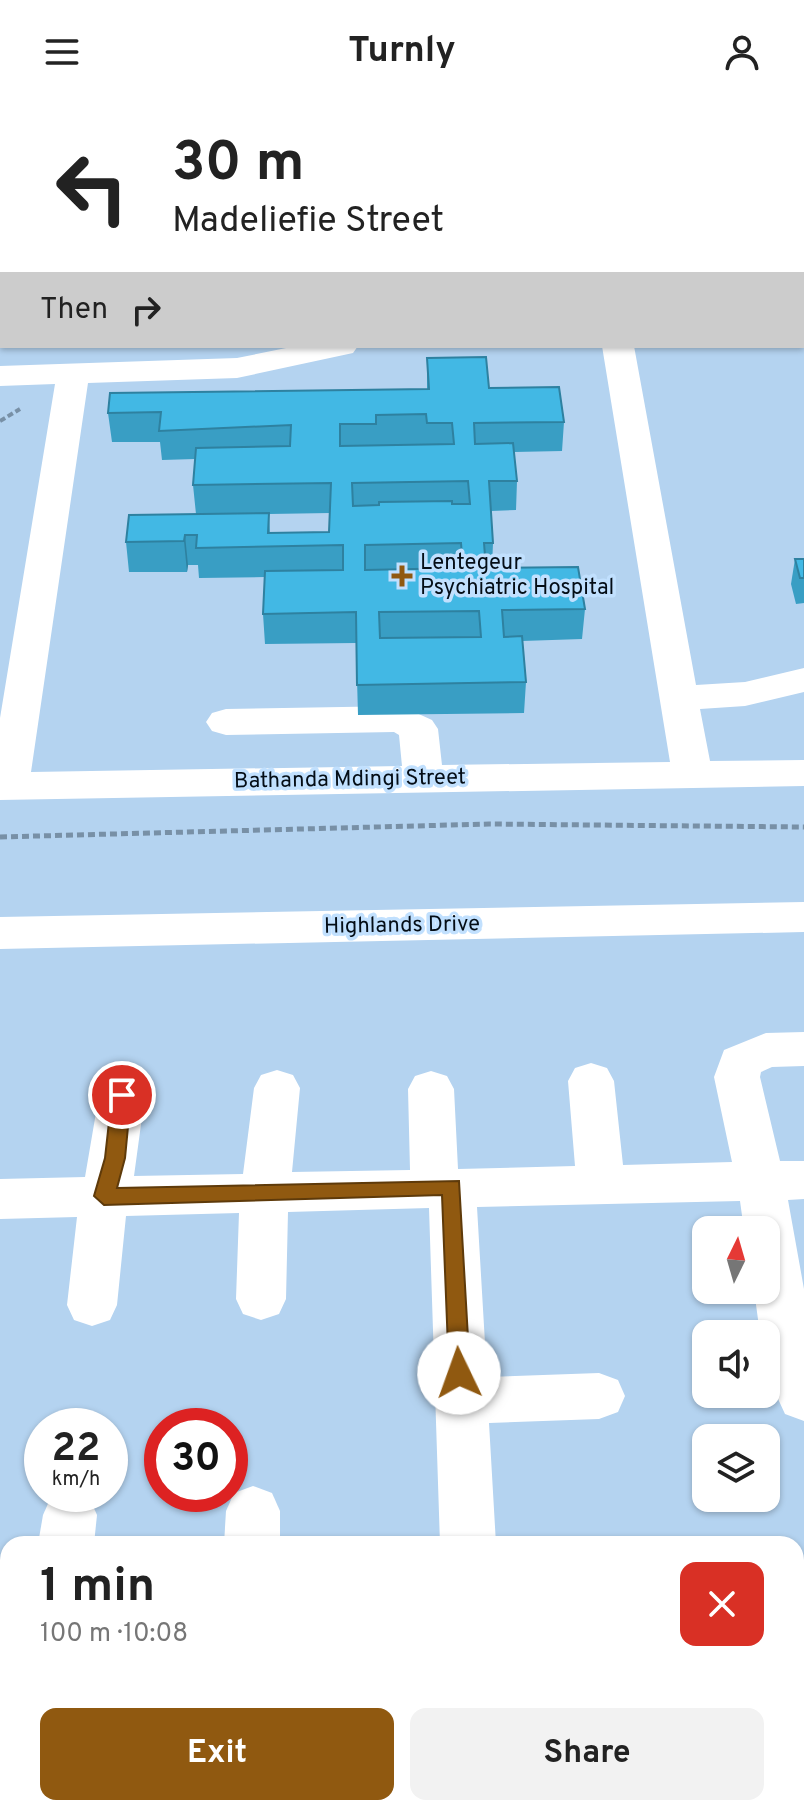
<!DOCTYPE html>
<meta charset="utf-8">
<style>
body{margin:0;font-family:Overpass,sans-serif;background:#f2f2f2;color:#222;height:100vh;display:flex;flex-direction:column;font-size:30px;white-space:nowrap}
*{box-sizing:border-box;margin:0}
p{font-size:26px;color:#767676}
.icon{flex:none;width:44px;height:44px;fill:none;stroke:currentColor;stroke-width:2;stroke-linecap:round;stroke-linejoin:round}
.map{position:relative;flex:1;overflow:hidden}
.panel{position:absolute;left:0px;top:1432px;width:804px;height:280px;display:flex;flex-direction:column;background:#fff;border-radius:24px 24px 0 0;box-shadow:0 2px 6px #0004}
.panel>*{flex:none}
.guide{position:absolute;left:0px;top:0px;width:804px;height:244px;box-shadow:0 2px 6px #0004;background:#fff;color:#222;overflow:hidden}
.needle{width:52px;rotate:5deg}
.controls{position:absolute;left:692px;top:1112px;display:grid;gap:16px}
.controls a{display:grid;place-items:center;width:88px;height:88px;border-radius:16px;background:#fff;box-shadow:0 2px 6px #0004;font-size:40px}
.speed{position:absolute;left:24px;top:1304px;display:flex;gap:16px;font-size:40px;font-weight:700;text-align:center}
.speed>*{display:grid;place-content:center;width:104px;height:104px;border-radius:50%;background:#fff;box-shadow:0 2px 6px #0004;line-height:1}
.speed small{font-size:20px;font-weight:400}
.speed .limit{border:12px solid #d22;background:#fff;color:#111}
.pin{position:absolute;display:grid;place-items:center;width:68px;height:68px;color:#fff;margin:-34px;border:4px solid #fff;border-radius:50%;box-shadow:0 2px 8px #0007}
.me{position:absolute;width:88px;margin:-44px;rotate:357deg;stroke-linejoin:round;filter:drop-shadow(0 0 6px #0008)}
.turn{display:flex;align-items:center;gap:28px;height:168px;padding:0 40px;font-size:36px}
.turn .icon{width:104px;height:104px;stroke-width:2.5}
.turn b{display:block;font-size:56px;line-height:68px}
.then{display:flex;align-items:center;height:76px;padding:0 40px;background:#0003;gap:16px;font-size:30px}
.round{display:grid;place-items:center;flex:none;width:84px;height:84px;border-radius:16px;background:#f2f2f2}
.overview{display:flex;align-items:center;justify-content:space-between;height:136px;padding:0 40px}
h1{font-size:48px;font-weight:700;line-height:60px}
.cta{display:flex;gap:16px;margin-top:auto;padding:16px 40px}
.cta a{flex:1;height:92px;border-radius:16px;background:#905910;color:#fff;font-size:32px;font-weight:700;line-height:92px;text-align:center}
.cta a+a{background:#f2f2f2;color:#222}
header{display:flex;justify-content:space-between;align-items:center;height:104px;padding:0 40px;background:#fff;font-size:36px;font-weight:700}
.map>svg:first-child{display:block}
.lines{fill:none;stroke-linecap:round;stroke-linejoin:round}
.path-far2{stroke:#7890a6;stroke-width:4;stroke-dasharray:6 3;stroke-linecap:butt}
.path-far1{stroke:#7890a6;stroke-width:5;stroke-dasharray:7 4;stroke-linecap:butt}
.path{stroke:#7890a6;stroke-width:6;stroke-dasharray:10 5;stroke-linecap:butt}
.minor{fill:#fff;fill-rule:evenodd}
.major{fill:#fff;fill-rule:evenodd}
.wall{fill:#399ec4;fill-rule:evenodd}
.shaded-wall{fill:#2e81a0}
.building{fill:#42b8e4;stroke:#2e81a0;stroke-width:2;fill-rule:evenodd}
.route{fill:#905910;stroke:#5e3a0a;stroke-width:2}
.poi-dot{fill:#905910;stroke:#c1e0fe;stroke-width:3}
.labels{text-anchor:middle;dominant-baseline:central;stroke-width:7;stroke-linejoin:round;paint-order:stroke}
.poi-label{font-size:22px;fill:#040d16;stroke:#c1e0fe;text-anchor:start}
.street-label{font-size:22px;fill:#040d16;stroke:#c1e0fe}
</style>
<header><svg class="icon" aria-label="menu" viewBox="0 0 24 24"><path d="M4 6h16M4 12h16M4 18h16"/></svg>Turnly<svg class="icon" aria-label="person" viewBox="0 0 24 24"><circle cx="12" cy="8" r="4"/><path d="M4 21q1-7 8-7t8 7"/></svg></header>
<div class="map">
<svg width="804" height="1712" viewBox="0 0 804 1712">
<rect width="100%" height="100%" fill="#b4d3f0"/>
<g class="lines">
<!-- path-far2 -->
<g class="path-far2">
<path d="M802,60L804,57"/>
<path d="M0,317L20,305"/>
</g>
<!-- path-far1 -->
<path class="path-far1" d="M0,733L489,720L804,723"/>
<!-- path -->
<g class="path">
<path d="M63,1712L69,1704"/>
<path d="M102,1712L103,1704"/>
</g>
<!-- minor -->
<g class="minor">
<rect x="802" y="207" width="2" height="18"/>
<rect x="0" y="215" width="2" height="18"/>
<path d="M296,242H358L353,249L237,274L88,279L31,668L402,662L399,631L394,628L226,631L212,627L206,618L212,609L226,605L401,602L432,616L438,625L442,661L670,658L602,242H634L696,581L745,578L804,564V588L745,602L700,605L710,657L804,656V682L0,696V614L55,280L0,282V262L237,254Z"/>
<path d="M804,928V962L772,963L761,968L760,973L780,1057H804V1095L788,1096L804,1185V1317L785,1310L767,1271L766,1230H760L754,1186H766V1126H744L740,1097L477,1103L487,1273L599,1269L618,1276L625,1292L618,1308L599,1315L489,1319L496,1440H440L429,1104L288,1108L286,1195L279,1210L261,1216L243,1210L236,1195L239,1109L126,1112L117,1201L110,1216L92,1222L74,1216L67,1201L77,1113L0,1115V1075L85,1073L99,991L105,978L122,973L139,978L145,991L134,1072L243,1070L254,984L261,971L277,966L293,971L300,984L292,1068L410,1066L408,985L415,972L431,967L447,972L454,985L458,1065L575,1062L568,977L575,964L591,959L607,964L614,977L623,1061L732,1058L714,973L724,946L766,929Z"/>
<path d="M253,1382L272,1389L280,1407V1440H224L226,1407L234,1389Z"/>
<path d="M59,1390L89,1393L97,1411L94,1440H38L43,1411L51,1393Z"/>
<rect x="0" y="1527" width="8" height="56"/>
</g>
<!-- major -->
<path class="major" d="M804,798V828L0,845V813Z"/>
</g>
<!-- wall -->
<g class="wall">
<rect x="0" y="33" width="2" height="136"/>
<path d="M427,254L489,284L564,318L562,347L514,348L517,377L516,406L491,407L493,439L492,464L585,505L582,535L522,537L526,578L524,609L358,611L356,539L265,540L263,510L265,473L199,474L198,461H188L187,468H129L126,438L196,410L193,381L195,355L162,356L160,338H112L108,309L427,285ZM330,409L329,428L270,429L269,410Z"/>
<path d="M795,455H804V499L796,500L791,480Z"/>
</g>
<!-- shaded-wall -->
<path class="shaded-wall" d="M185,431L188,461L187,468L184,437Z"/>
<!-- building -->
<g class="building">
<path d="M366,0H636L637,2H366Z"/>
<rect x="0" y="33" width="2" height="107"/>
<path d="M486,253L489,284L559,283L564,318L474,319L475,340L513,339L517,377H489L493,439H484L486,464L578,463L585,505L502,506L504,533L522,532L526,578L357,581L356,508L263,510L265,467L343,466V441L196,444L197,431H185L184,437L126,438L129,411L269,409L268,429L329,428L331,379L193,381L196,344L290,342L291,321L159,327L161,308L108,309L110,289L429,285L427,254ZM426,310L427,319H452L454,340L340,342V320H376V311ZM468,377L470,400H452V397L379,398V401L353,402L352,379ZM461,439L463,464L365,466V441ZM479,507L481,533L380,534L379,508Z"/>
<path d="M795,455H804V474H800Z"/>
</g>
<!-- route -->
<path class="route" d="M122,984L131,991L125,1054L117,1084L459,1077L470,1269L467,1276H452L449,1269L442,1091L104,1101L94,1092L105,1054L112,991Z"/>
<!-- markers -->
<path class="poi-dot" d="M398 460h8v8h8v8h-8v8h-8v-8h-8v-8h8z"/>
<g class="labels">
<!-- poi labels -->
<g class="poi-label">
<text x="420" y="459">Lentegeur<tspan x="420" dy="25">Psychiatric Hospital</tspan></text>
</g>
<!-- street labels -->
<g class="street-label">
<text transform="translate(350 676) rotate(-1)">Bathanda Mdingi Street</text>
<text transform="translate(402 822) rotate(-1)">Highlands Drive</text>
</g>
</g>
</svg>
<div class="controls">
<a><svg class="needle" viewBox="-14 -14 28 28"><path d="M0-13l5 13h-10z" fill="#e53935"/><path d="M0 13l5-13h-10z" fill="#767676"/></svg></a>
<a><svg class="icon" aria-label="sound" viewBox="0 0 24 24"><path d="M4 9h4l5-4v14l-5-4H4zM17 9q2 3 0 6"/></svg></a>
<a><svg class="icon" aria-label="layers" viewBox="0 0 24 24"><path d="M12 4l9 5-9 5-9-5zM3 14l9 5 9-5"/></svg></a>
</div>
<div class="speed"><div>22<small>km/h</small></div><div class="limit">30</div></div>
<div class="pin" style="left:122px;top:991px;background:#d93025"><svg class="icon" aria-label="arrive" viewBox="0 0 24 24"><path d="M6 21V4h12l-3 4 3 4H6"/></svg></div>
<svg class="me" style="left:459px;top:1269px" viewBox="-20 -20 40 40"><circle r="19" fill="#fff"/><path d="M0-13L10 11 0 6-10 11z" fill="#905910"/></svg>
<div class="guide">
<div class="turn"><svg class="icon" aria-label="left" viewBox="0 0 24 24"><path d="M17 20v-9H6M10 6l-5 5 5 5"/></svg><div><b>30 m</b>Madeliefie Street</div></div>
<div class="then">Then<svg class="icon" aria-label="right" viewBox="0 0 24 24"><path d="M7 20v-9h11M14 6l5 5-5 5"/></svg></div>
</div>
<section class="panel">
<div class="overview"><div><h1>1 min</h1><p>100 m · 10:08</p></div><a class="round" style="background:#d93025;color:#fff"><svg class="icon" aria-label="close" viewBox="0 0 24 24"><path d="M6 6l12 12M18 6L6 18"/></svg></a></div>
<div class="cta"><a>Exit</a><a>Share</a></div>
</section>
</div>
